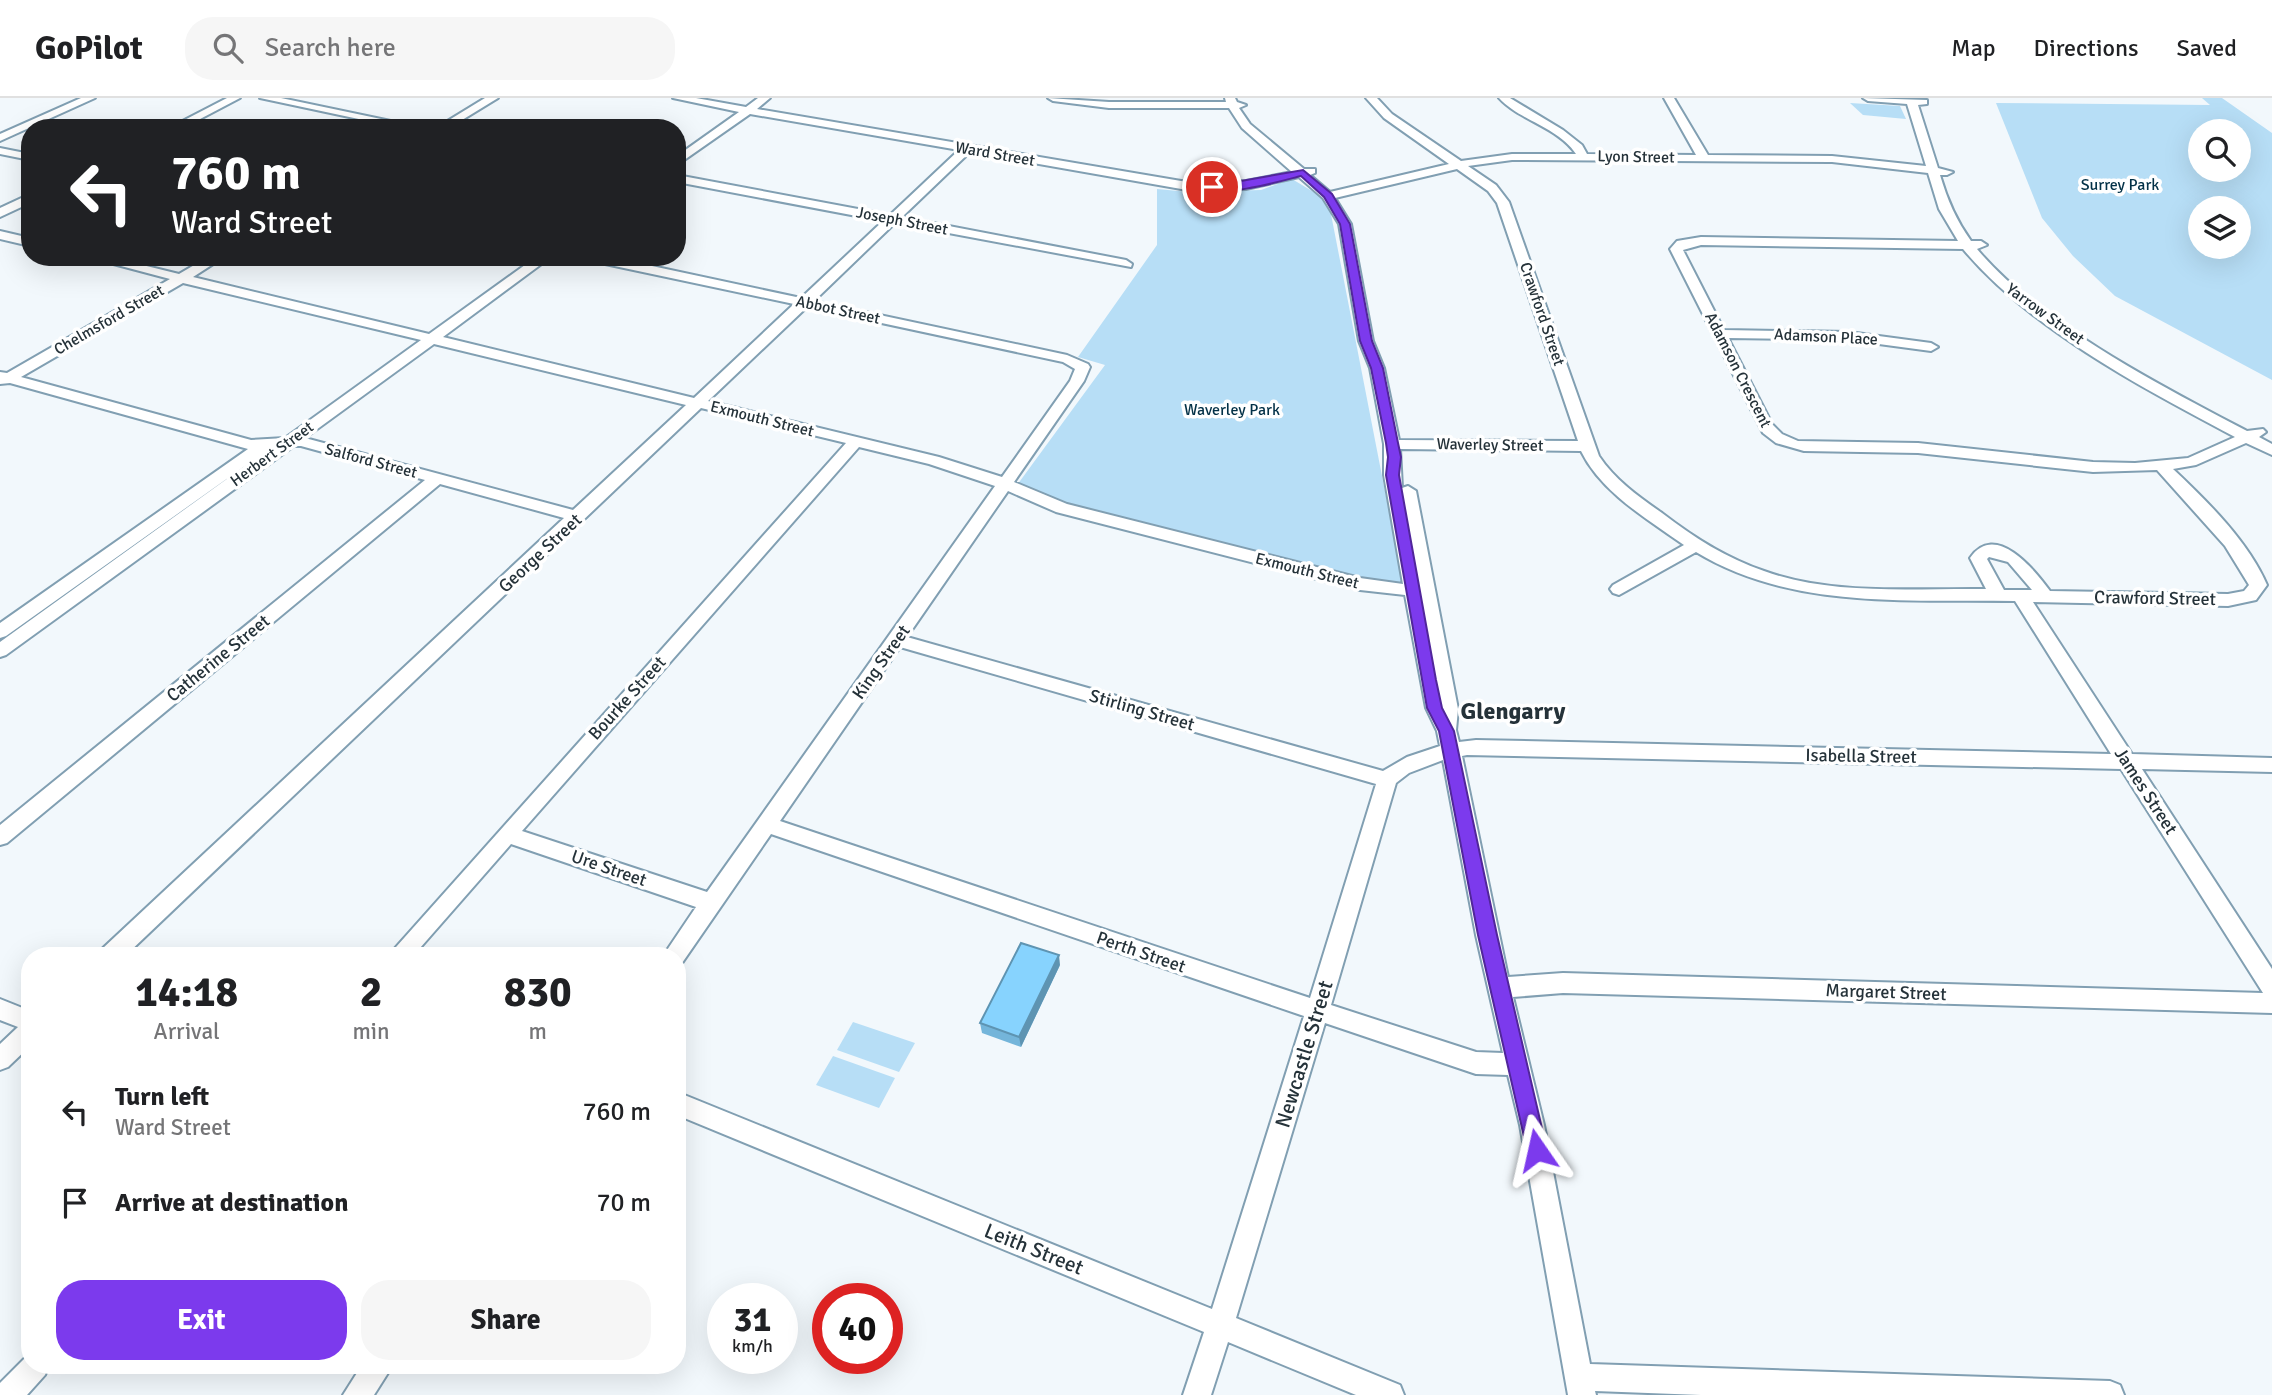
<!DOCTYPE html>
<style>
body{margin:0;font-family:Signika,sans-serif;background:#f6f6f6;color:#202124;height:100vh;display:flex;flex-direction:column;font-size:26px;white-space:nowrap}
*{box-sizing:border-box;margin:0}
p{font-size:23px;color:#757577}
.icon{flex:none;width:38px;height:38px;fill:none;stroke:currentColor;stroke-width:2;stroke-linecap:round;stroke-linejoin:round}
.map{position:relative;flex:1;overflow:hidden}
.sheet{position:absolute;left:21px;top:849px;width:665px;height:427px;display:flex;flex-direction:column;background:#fff;border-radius:28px;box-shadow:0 7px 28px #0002}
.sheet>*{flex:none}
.hud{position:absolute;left:21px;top:21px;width:665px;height:147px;border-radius:28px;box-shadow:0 7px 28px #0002;background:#202124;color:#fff;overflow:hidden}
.fabs{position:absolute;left:2188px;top:21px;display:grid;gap:14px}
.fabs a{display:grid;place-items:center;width:63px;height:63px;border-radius:50%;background:#fff;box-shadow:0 7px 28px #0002;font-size:35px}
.speed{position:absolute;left:707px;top:1185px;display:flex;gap:14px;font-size:35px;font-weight:700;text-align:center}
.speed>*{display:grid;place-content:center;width:91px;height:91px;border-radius:50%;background:#fff;box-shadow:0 7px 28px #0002;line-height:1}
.speed small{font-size:18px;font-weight:400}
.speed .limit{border:10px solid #d22;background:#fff;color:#111}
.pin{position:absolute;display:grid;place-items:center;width:60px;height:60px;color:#fff;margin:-30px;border:4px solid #fff;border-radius:50%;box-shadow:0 2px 7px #0007}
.me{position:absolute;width:77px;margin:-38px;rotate:349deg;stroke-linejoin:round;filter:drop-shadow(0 0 5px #0008)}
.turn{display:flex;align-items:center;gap:24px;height:147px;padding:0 35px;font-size:32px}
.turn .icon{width:91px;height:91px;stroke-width:2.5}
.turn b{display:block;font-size:49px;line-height:60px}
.eta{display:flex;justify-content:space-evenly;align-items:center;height:119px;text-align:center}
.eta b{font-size:42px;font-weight:700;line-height:49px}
.cta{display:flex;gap:14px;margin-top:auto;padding:14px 35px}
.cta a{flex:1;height:80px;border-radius:28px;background:#7c3aed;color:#fff;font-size:28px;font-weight:700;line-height:80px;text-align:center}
.cta a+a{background:#f6f6f6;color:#202124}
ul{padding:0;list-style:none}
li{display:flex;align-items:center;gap:21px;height:91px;padding:0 35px}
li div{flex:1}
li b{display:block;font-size:26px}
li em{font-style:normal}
header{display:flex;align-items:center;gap:42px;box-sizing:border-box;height:98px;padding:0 35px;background:#fff;border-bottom:2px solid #e0e0e0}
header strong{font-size:33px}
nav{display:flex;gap:38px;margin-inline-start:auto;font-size:24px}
.search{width:490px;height:63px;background:#f6f6f6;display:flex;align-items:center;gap:18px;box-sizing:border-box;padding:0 24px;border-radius:28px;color:#757577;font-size:26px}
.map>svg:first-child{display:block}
.green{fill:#b7def6;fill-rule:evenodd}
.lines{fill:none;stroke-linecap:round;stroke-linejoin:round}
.minor-casing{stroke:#819fb2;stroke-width:4}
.minor{fill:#fff;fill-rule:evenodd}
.wall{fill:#74b5da}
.shaded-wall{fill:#5e94b2}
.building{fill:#87d3fe;stroke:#5e94b2;stroke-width:2}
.route{fill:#7c3aed;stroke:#51269a;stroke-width:2}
.labels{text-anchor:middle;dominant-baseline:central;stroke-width:7;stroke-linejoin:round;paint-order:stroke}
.far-street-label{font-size:16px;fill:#253239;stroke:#fff}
.far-park-label{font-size:16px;fill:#033147;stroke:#fff}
.street-label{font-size:18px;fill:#253239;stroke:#fff}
.near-street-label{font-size:21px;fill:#253239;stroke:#fff}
.district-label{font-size:24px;font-weight:bold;fill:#253239;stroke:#fff}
</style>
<header>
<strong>GoPilot</strong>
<div class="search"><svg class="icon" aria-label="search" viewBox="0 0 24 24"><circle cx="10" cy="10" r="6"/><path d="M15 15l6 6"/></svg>Search here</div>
<nav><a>Map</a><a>Directions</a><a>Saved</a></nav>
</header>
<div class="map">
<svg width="2272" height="1297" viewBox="0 0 2272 1297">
<rect width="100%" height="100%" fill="#f2f8fc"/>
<!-- green -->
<g class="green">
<path d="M2202,0H2222L2272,35V282L2115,198L2073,158L2042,120L1996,5L2210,7ZM2200,33H2238V72H2200ZM2200,110H2238V149H2200Z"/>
<path d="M1850,5L1900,8L1906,21L1863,17Z"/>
<path d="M1292,81L1327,102L1330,111L1405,496L1012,394L1105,267L1078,259L1157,147V91L1189,94L1261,92Z"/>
<path d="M853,924L915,945L899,974L837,952Z"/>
<path d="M833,958L895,980L879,1010L816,987Z"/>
</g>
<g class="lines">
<defs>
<g id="minor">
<path d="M81,0H95L0,43V36Z"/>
<path d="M227,0H240L183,30H169Z"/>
<path d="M260,0H281L424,30H401Z"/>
<path d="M485,0H498L449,30H436Z"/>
<path d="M673,0H696L746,9L758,0H770L757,11L1187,84L1246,83L1292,74L1242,30L1229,10H1109L1053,3L1048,0L1109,4H1226L1225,0H1235L1237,4L1246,7L1239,10L1250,26L1304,71H1315V75L1310,77L1330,94L1449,66L1384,20L1366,0H1377L1392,16L1461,63L1512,56H1576C1558,29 1520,23 1499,0H1510L1563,32L1582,47L1587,56L1696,57L1664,0H1674L1708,57L1832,58L1926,68L1907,6L1868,3L1863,0L1927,2V6L1918,7L1938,70L1953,74L1947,77H1940C1947,101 1956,122 1971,143H1981L1987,147L1977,151C2039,225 2161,288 2247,333L2263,331L2266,334L2259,339L2272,346V357L2246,345L2196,367L2173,371C2207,403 2248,443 2267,487L2256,502L2228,508L2033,504L2132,656L2272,660V674L2142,671L2272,871V915L1563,895L1513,899L1544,1027L1590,1266L2110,1283L2120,1287L2124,1297H1701L1595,1293L1596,1297H1568L1520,1027L1508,977L1476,976L1325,925L1236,1220L1400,1287L1404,1297H1356L1228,1244L1211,1297H1183L1204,1234L677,1017V994L1212,1211L1304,918L771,736L682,865L677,866V858H663L696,809L511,746L413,858H388L846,345L701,310L125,858H99L102,851L564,420L440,386L7,745L0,747V727L425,382L301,348H294L6,557L0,559V544L270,350L6,538L0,540V525L248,351L10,285L0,286V274L7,275L170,181L87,159H110L179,176L208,159H224L193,179L429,236L536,159H551L443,239L694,300L794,206L591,163L585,159H610L801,200L883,123L677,84V77L890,117L959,52L750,16L677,67V58L739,14ZM970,54L1187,92L1246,91L1299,79L1323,100L1339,126L1359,243L1370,270L1384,346V377L1403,486L1360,480L1067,406L1014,384L1084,283L1090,269L1088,266L1067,257L814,203L895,125L1131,169L1132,166L1126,162L902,119ZM1512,62L1832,64L1928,75L1939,111L1958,143L1701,139L1677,143L1670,151L1763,335L1776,345L1804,353L1918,355L2093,374L2157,372L2225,448L2249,487L2244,493L2228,496L2050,493C2034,471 1995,423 1970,460L1986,491C1914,490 1833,498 1764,473C1726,460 1693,439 1662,415C1639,399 1615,382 1599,358L1509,104L1496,87L1468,68ZM1457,71L1488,93L1497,105L1578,343L1399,342L1384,270L1373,243L1351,126L1335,100ZM1701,147L1963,151C2030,231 2143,290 2235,339L2188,360L2135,365L2093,364L1918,345L1798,343L1782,336L1772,326L1728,240L1849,242L1931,253L1938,249L1931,245L1849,234L1724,232L1683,152ZM183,185L421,242L285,340L251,342L21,279ZM807,209L1063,264L1075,271L1070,283L1002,379L939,359L708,303ZM434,246L686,307L573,412L305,340ZM859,349L929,366L995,388L707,794L522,733ZM1400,351L1581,353C1601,394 1647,421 1684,447L1613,487L1610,491L1613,495L1619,497L1696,454C1792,512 1907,501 2015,503L2111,656L1476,642L1459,644L1456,632L1458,611L1416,393L1408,388L1402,390ZM1008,393L1056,414L1360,492L1405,497L1426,610L1437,633L1440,648L1407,659L1383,673L907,539ZM1989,459L2008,464L2032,492H2004L1987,461ZM900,549L1376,686L1310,900L780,723ZM1467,657L2121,671L2263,895L1563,875L1508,879L1462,658ZM1443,662L1476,837L1503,955L1476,954L1331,907L1396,685L1409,675Z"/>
<path d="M0,50L30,56V62L0,56Z"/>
<path d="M30,96V105L0,119V110Z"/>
<path d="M0,133L30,140V148L0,141Z"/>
<path d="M0,901L30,913V948L8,969L0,972V946L18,929L0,922Z"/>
<path d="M30,1255V1267H49L45,1277L27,1297H0V1285Z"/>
<path d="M362,1267H393L374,1297H343Z"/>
</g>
</defs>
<!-- minor casing -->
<use href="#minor" class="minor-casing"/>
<!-- minor -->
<use href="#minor" class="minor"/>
</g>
<!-- wall -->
<path class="wall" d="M1060,867L1021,949L982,935L980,925Z"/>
<!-- shaded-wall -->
<path class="shaded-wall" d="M1059,857L1060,867L1021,949L1019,939Z"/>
<!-- building -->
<path class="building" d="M1021,845L1059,857L1019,939L980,925Z"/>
<!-- route -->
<path class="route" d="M1303,72L1332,96L1350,126L1372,243L1383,270L1398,345L1401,359L1399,377L1436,582L1442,610L1454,633L1497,837L1547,1052L1544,1059L1537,1062L1530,1059L1527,1052L1478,837L1439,633L1427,610L1386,377L1388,359L1386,345L1371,270L1360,243L1340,126L1324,99L1301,78C1281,83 1224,100 1207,89Z"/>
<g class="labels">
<!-- far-street labels -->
<g class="far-street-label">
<text transform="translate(995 56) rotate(10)">Ward Street</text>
<text transform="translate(1636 59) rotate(1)">Lyon Street</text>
<text transform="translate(902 123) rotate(11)">Joseph Street</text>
<text transform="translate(838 212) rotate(12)">Abbot Street</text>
<text transform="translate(1542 216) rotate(71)">Crawford Street</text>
<text transform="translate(2045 216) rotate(36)">Yarrow Street</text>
<text transform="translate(109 222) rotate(-30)">Chelmsford Street</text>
<text transform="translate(1826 239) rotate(3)">Adamson Place</text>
<text transform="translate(1738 272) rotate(63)">Adamson Crescent</text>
<text transform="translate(762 321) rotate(14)">Exmouth Street</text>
<text transform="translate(1490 347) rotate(1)">Waverley Street</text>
<text transform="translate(272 356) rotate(-36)">Herbert Street</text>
<text transform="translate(371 363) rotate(15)">Salford Street</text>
<text transform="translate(1307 473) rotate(14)">Exmouth Street</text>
</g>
<!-- far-park labels -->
<g class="far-park-label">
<text x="2120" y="87">Surrey Park</text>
<text x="1232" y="312">Waverley Park</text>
</g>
<!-- street labels -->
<g class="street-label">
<text transform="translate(540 455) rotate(-43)">George Street</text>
<text transform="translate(2155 500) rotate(1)">Crawford Street</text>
<text transform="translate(218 560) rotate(-39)">Catherine Street</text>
<text transform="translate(881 564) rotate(-55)">King Street</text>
<text transform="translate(627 600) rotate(-48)">Bourke Street</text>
<text transform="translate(1142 612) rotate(16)">Stirling Street</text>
<text transform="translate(1861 658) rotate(1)">Isabella Street</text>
<text transform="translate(2146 693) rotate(57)">James Street</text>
<text transform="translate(609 770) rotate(19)">Ure Street</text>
<text transform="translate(1141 854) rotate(19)">Perth Street</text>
<text transform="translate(1886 894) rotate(2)">Margaret Street</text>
</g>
<!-- near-street labels -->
<g class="near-street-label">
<text transform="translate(1304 956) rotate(-73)">Newcastle Street</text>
<text transform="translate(1034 1151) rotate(22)">Leith Street</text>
</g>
<!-- district labels -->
<g class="district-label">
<text x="1513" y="613">Glengarry</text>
</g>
</g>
</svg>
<div class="fabs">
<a><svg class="icon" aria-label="search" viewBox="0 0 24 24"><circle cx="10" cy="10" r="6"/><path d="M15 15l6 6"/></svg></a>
<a><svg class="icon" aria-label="layers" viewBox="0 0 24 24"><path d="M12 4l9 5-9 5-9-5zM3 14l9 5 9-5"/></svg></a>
</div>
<div class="speed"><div>31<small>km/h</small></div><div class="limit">40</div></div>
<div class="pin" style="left:1212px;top:89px;background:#d93025"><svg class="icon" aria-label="arrive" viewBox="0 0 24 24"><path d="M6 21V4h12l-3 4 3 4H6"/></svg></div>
<svg class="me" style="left:1537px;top:1052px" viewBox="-20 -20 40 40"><path d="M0-17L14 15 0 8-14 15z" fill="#7c3aed" stroke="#fff" stroke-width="4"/></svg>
<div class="hud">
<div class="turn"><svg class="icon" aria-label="left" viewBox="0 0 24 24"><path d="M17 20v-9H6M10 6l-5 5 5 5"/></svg><div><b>760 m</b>Ward Street</div></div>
</div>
<section class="sheet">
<div class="eta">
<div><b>14:18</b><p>Arrival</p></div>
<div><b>2</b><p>min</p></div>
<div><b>830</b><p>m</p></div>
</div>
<ul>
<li><svg class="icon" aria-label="left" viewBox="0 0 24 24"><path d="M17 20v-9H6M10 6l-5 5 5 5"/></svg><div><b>Turn left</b><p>Ward Street</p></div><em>760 m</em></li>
<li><svg class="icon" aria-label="arrive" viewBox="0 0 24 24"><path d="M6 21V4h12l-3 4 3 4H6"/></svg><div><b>Arrive at destination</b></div><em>70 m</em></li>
</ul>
<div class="cta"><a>Exit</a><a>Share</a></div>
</section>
</div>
